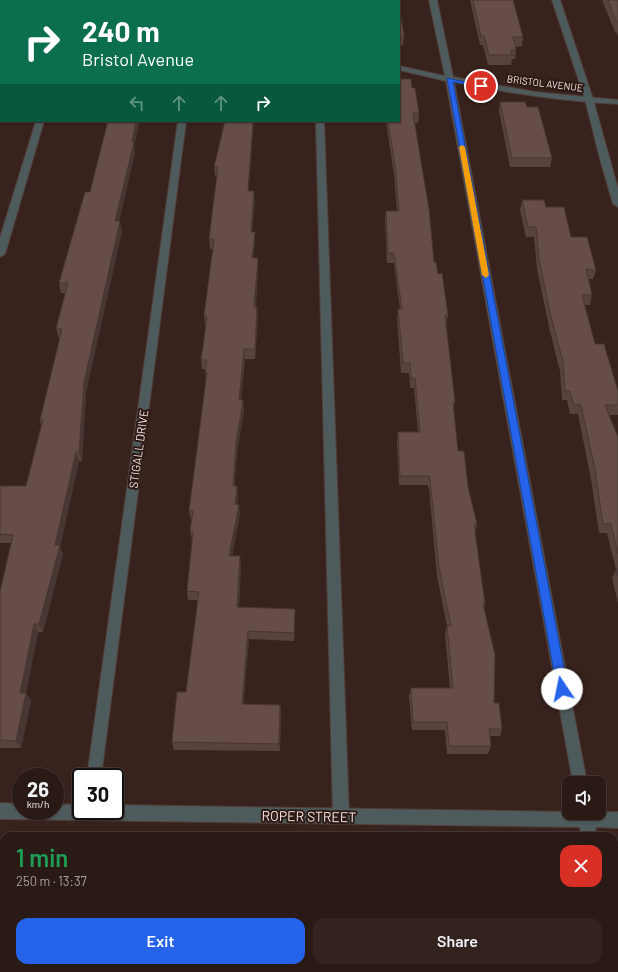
<!DOCTYPE html>
<meta charset="utf-8">
<style>
body{margin:0;font-family:Barlow,sans-serif;background:#32231f;color:#f1f3f6;height:100vh;display:flex;flex-direction:column;font-size:15px;white-space:nowrap}
*{box-sizing:border-box;margin:0}
p{font-size:13px;color:#a5a1a1}
.icon{flex:none;width:22px;height:22px;fill:none;stroke:currentColor;stroke-width:2;stroke-linecap:round;stroke-linejoin:round}
.map{position:relative;flex:1;overflow:hidden}
.side{position:absolute;left:0px;top:832px;width:618px;height:140px;display:flex;flex-direction:column;background:#2a1a16;border-radius:12px 12px 0 0;box-shadow:0 1px 3px #0004,0 0 0 1px #463835}
.side>*{flex:none}
.hud{position:absolute;left:0px;top:0px;width:400px;height:122px;box-shadow:0 1px 3px #0004,0 0 0 1px #463835;background:#0b6e4f;color:#fff;overflow:hidden}
.controls{position:absolute;left:562px;top:776px;display:grid;gap:8px}
.controls a{display:grid;place-items:center;width:44px;height:44px;border-radius:8px;background:#2a1a16;box-shadow:0 1px 3px #0004,0 0 0 1px #463835;font-size:20px}
.speed{position:absolute;left:12px;top:768px;display:flex;gap:8px;font-size:20px;font-weight:700;text-align:center}
.speed>*{display:grid;place-content:center;width:52px;height:52px;border-radius:50%;background:#2a1a16;box-shadow:0 1px 3px #0004,0 0 0 1px #463835;line-height:1}
.speed small{font-size:10px;font-weight:400}
.speed .limit{border:2px solid #111;border-radius:6px;background:#fff;color:#111}
.pin{position:absolute;display:grid;place-items:center;width:34px;height:34px;color:#fff;margin:-17px;border:2px solid #fff;border-radius:50%;box-shadow:0 1px 4px #0007}
.me{position:absolute;width:44px;margin:-22px;rotate:349deg;stroke-linejoin:round;filter:drop-shadow(0 0 3px #0008)}
.turn{display:flex;align-items:center;gap:14px;height:84px;padding:0 16px;font-size:18px}
.turn .icon{width:52px;height:52px;stroke-width:2.5}
.turn b{display:block;font-size:28px;line-height:34px}
.lanes{display:flex;align-items:center;height:38px;padding:0 16px;background:#0003;justify-content:center;gap:20px;direction:ltr}
.lanes .off{opacity:.35}
.round{display:grid;place-items:center;flex:none;width:42px;height:42px;border-radius:12px;background:#32231f}
.head{display:flex;align-items:center;justify-content:space-between;height:68px;padding:0 16px}
h1{font-size:24px;font-weight:600;line-height:30px;color:#1e9e55}
.cta{display:flex;gap:8px;margin-top:auto;padding:8px 16px}
.cta a{flex:1;height:46px;border-radius:12px;background:#2563eb;color:#fff;font-size:16px;font-weight:600;line-height:46px;text-align:center}
.cta a+a{background:#32231f;color:#f1f3f6}
.map>svg:first-child{display:block}
.lines{fill:none;stroke-linecap:round;stroke-linejoin:round}
.service-casing{stroke:#533e39;stroke-width:2}
.minor-casing{stroke:#533e39;stroke-width:2}
.service{fill:#4e5b5c;fill-rule:evenodd}
.minor{fill:#4e5b5c;fill-rule:evenodd}
.wall{fill:#58423d}
.shaded-wall{fill:#473632}
.building{fill:#664d47;stroke:#473632}
.route{fill:#2563eb;stroke:#184099}
.slow{fill:#f59e0b}
.labels{text-anchor:middle;dominant-baseline:central;stroke-width:4;stroke-linejoin:round;paint-order:stroke}
.far-street-label{font-size:10px;fill:#f6e7e3;stroke:#2d1914}
.street-label{font-size:12px;fill:#f6e7e3;stroke:#2d1914}
.near-street-label{font-size:14px;fill:#f6e7e3;stroke:#2d1914}
</style>
<div class="map">
<svg width="618" height="972" viewBox="0 0 618 972">
<rect width="100%" height="100%" fill="#38221d"/>
<g class="lines">
<defs>
<g id="service">
<path d="M73,0H81L72,1Z"/>
<rect x="312" y="0" width="8" height="1"/>
<path d="M552,0H560L593,99L618,189V207L613,204L600,159L585,99Z"/>
<path d="M36,121H44L5,254L0,257V238Z"/>
<path d="M316,121H324L349,816L346,821L341,824L336,821L333,816Z"/>
</g>
<g id="minor">
<rect x="194" y="0" width="8" height="1"/>
<path d="M429,0H437L453,77L535,92L618,100V104C563,101 508,93 454,82L587,783H573L446,81L399,70V66L445,76Z"/>
<path d="M178,121H186L101,777H87Z"/>
<path d="M0,803L21,804V811H55V804L81,805V811H115V805L569,812V813L618,812V828L595,827L597,836H581L580,827L0,819Z"/>
<path d="M614,960L618,962V972H605V968H614Z"/>
</g>
</defs>
<!-- service casing -->
<use href="#service" class="service-casing"/>
<!-- minor casing -->
<use href="#minor" class="minor-casing"/>
<!-- service -->
<use href="#service" class="service"/>
<!-- minor -->
<use href="#minor" class="minor"/>
</g>
<!-- wall -->
<g class="wall">
<rect x="127" y="0" width="35" height="1"/>
<rect x="351" y="0" width="48" height="1"/>
<path d="M470,0H513L523,37L522,46L516,47V50L515,59H512L511,65H488L483,45H480Z"/>
<path d="M602,0H618V36L616,32H615Z"/>
<path d="M399,3L404,36L403,45H399Z"/>
<path d="M412,88L419,113L418,123H415L434,262L438,274L448,315L446,325L455,402L453,409L458,451L477,524L475,533L485,604L484,609L494,703L502,729L500,736H490L491,746L488,754H447L445,730H412L409,696L411,688H450L445,634L447,626L437,576L429,488L427,485H399L397,441L398,432H418L414,388H410L409,373H401L397,319L398,309H400L394,263H387L385,220L386,211H397L394,175L386,121H399Z"/>
<path d="M500,102L527,107L552,158L550,167H510L499,111Z"/>
<path d="M106,121H139L134,147L135,152L119,221L122,231L86,392L82,461H79L60,547L63,554L43,632H38L26,693L31,701L21,748H0V592L11,543H0V486H26L41,425L40,420L60,338H59L56,329L65,293H61L59,283L90,192L107,125Z"/>
<path d="M225,121L249,191L255,201L252,232H255V242L253,258H258V268L256,307L258,317L255,359H245L241,400L244,410L237,453L234,486H237L238,495L237,504L240,514L232,556L241,565L239,607L295,617L294,641L249,639L243,704L280,705L281,712L280,751L174,750L172,742L186,692L198,600H188L187,591L192,540L190,531L192,520H191L189,511L206,379L205,372V369H202L201,360L204,340L206,325H205L204,316L213,249H210L209,239L217,176H215L214,167Z"/>
<path d="M522,200L546,207L571,237L596,270L593,279H589L592,295L590,305H584L595,344L618,391V415H609L618,437V603L612,578L616,570L607,533H599L591,479L578,414H570L567,400H562L560,371L549,327L537,269L534,237H526L520,210Z"/>
<path d="M18,968H95V972L21,970Z"/>
</g>
<!-- shaded-wall -->
<g class="shaded-wall">
<path d="M1,74V90L0,93V76Z"/>
<path d="M136,121H139L134,147L135,152L117,231L115,221Z"/>
<path d="M253,121H254L248,200V191Z"/>
<path d="M254,191L255,201L251,242V232Z"/>
<path d="M120,221L122,231L86,392L82,461L79,452L84,382Z"/>
<path d="M255,232V242L252,268V258Z"/>
<path d="M258,258V268L255,317L254,307Z"/>
<path d="M257,307L258,317L255,359V349Z"/>
<path d="M244,349L245,359L240,410L239,400Z"/>
<path d="M243,400L244,410L237,453L234,495L233,486L236,444Z"/>
<path d="M76,452L79,461L60,547L63,554L43,632L39,624L55,545Z"/>
<path d="M237,486L238,495L236,513L235,504Z"/>
<path d="M239,505L240,514L230,565L229,556Z"/>
<path d="M240,556L241,565L238,615L237,607Z"/>
<path d="M295,609V617L294,641V633Z"/>
<path d="M34,624L38,632L24,700L20,693Z"/>
<path d="M248,631L249,639L243,711L242,704Z"/>
<path d="M26,693L31,701L21,748L16,741Z"/>
<path d="M280,705L281,712L280,751L279,744Z"/>
<path d="M92,968H95V972Z"/>
</g>
<!-- building -->
<g class="building">
<path d="M0,0H31L30,1H1V74L0,76Z"/>
<rect x="135" y="0" width="24" height="1"/>
<path d="M235,0H300V1H234Z"/>
<rect x="361" y="0" width="38" height="1"/>
<path d="M473,0H513L523,37H513L516,50H511L512,55H489L484,36H481Z"/>
<path d="M608,0H618V23H617Z"/>
<path d="M399,3L404,36H399Z"/>
<path d="M399,79H411L412,88H415L419,113H413L429,209L434,262H436L438,274L442,273L448,315H445L455,402H453L458,451H464L468,487L477,524H474L485,604H483L495,655L494,703H499L502,729H489L491,746H449L447,722H413L411,688H453L447,626H451L439,567L430,479L429,476H400L398,432H420L415,378H411L410,363H403L398,309H402L394,253H388L386,211H399L395,165L388,121H399Z"/>
<path d="M500,102H525L527,107H538L552,158H512Z"/>
<path d="M108,121H136L132,142H134L115,221H120L84,382L79,452H76L55,545H60L39,624H34L20,693H26L16,741L0,740V592L13,535L0,534V486H26L43,420H40L62,329H56L68,283H59L85,192H90Z"/>
<path d="M225,121H253L248,191H254L251,232H255L252,258H258L254,307H257L255,349H244L239,400H243L236,444L233,486H237L235,504L239,505L229,556H240L237,607L295,609L294,633L248,631L242,704L280,705L279,744L172,742L177,692H186L199,592L187,591L193,532L190,531L193,511H189L207,372H205L207,360H201L204,340L207,316H204L214,239H209L218,167H214Z"/>
<path d="M522,200H544L546,207H564L571,237H587L596,270L586,269L592,295H582L595,344H604L618,391V405H605L618,437V554L611,524H603L595,469L581,405L573,404L570,391H565L563,361L551,317L539,259L536,227H528Z"/>
<path d="M616,569H618V576Z"/>
<path d="M190,968H555L556,972H190Z"/>
</g>
<!-- route -->
<path class="route" d="M447,78L484,86L481,87L453,82L568,689L566,693L562,694L558,693L557,689Z"/>
<!-- slow -->
<path class="slow" d="M462,145L465,147L489,275L486,278L482,275L459,147Z"/>
<g class="labels">
<!-- far-street labels -->
<g class="far-street-label">
<text transform="translate(545 83) rotate(7)">BRISTOL AVENUE</text>
</g>
<!-- street labels -->
<g class="street-label">
<text transform="translate(138 449) rotate(-82)">STIGALL DRIVE</text>
</g>
<!-- near-street labels -->
<g class="near-street-label">
<text transform="translate(309 816) rotate(1)">ROPER STREET</text>
</g>
</g>
</svg>
<div class="controls">
<a><svg class="icon" aria-label="sound" viewBox="0 0 24 24"><path d="M4 9h4l5-4v14l-5-4H4zM17 9q2 3 0 6"/></svg></a>
</div>
<div class="speed"><div>26<small>km/h</small></div><div class="limit">30</div></div>
<div class="pin" style="left:481px;top:86px;background:#d93025"><svg class="icon" aria-label="arrive" viewBox="0 0 24 24"><path d="M6 21V4h12l-3 4 3 4H6"/></svg></div>
<svg class="me" style="left:562px;top:689px" viewBox="-20 -20 40 40"><circle r="19" fill="#fff"/><path d="M0-13L10 11 0 6-10 11z" fill="#2563eb"/></svg>
<div class="hud">
<div class="turn"><svg class="icon" aria-label="right" viewBox="0 0 24 24"><path d="M7 20v-9h11M14 6l5 5-5 5"/></svg><div><b>240 m</b>Bristol Avenue</div></div>
<div class="lanes"><svg class="icon off" aria-label="left" viewBox="0 0 24 24"><path d="M17 20v-9H6M10 6l-5 5 5 5"/></svg><svg class="icon off" aria-label="ahead" viewBox="0 0 24 24"><path d="M12 20V5M6 11l6-6 6 6"/></svg><svg class="icon off" aria-label="ahead" viewBox="0 0 24 24"><path d="M12 20V5M6 11l6-6 6 6"/></svg><svg class="icon" aria-label="right" viewBox="0 0 24 24"><path d="M7 20v-9h11M14 6l5 5-5 5"/></svg></div>
</div>
<section class="side">
<div class="head"><div><h1>1 min</h1><p>250 m · 13:37</p></div><a class="round" style="background:#d93025;color:#fff"><svg class="icon" aria-label="close" viewBox="0 0 24 24"><path d="M6 6l12 12M18 6L6 18"/></svg></a></div>
<div class="cta"><a>Exit</a><a>Share</a></div>
</section>
</div>
